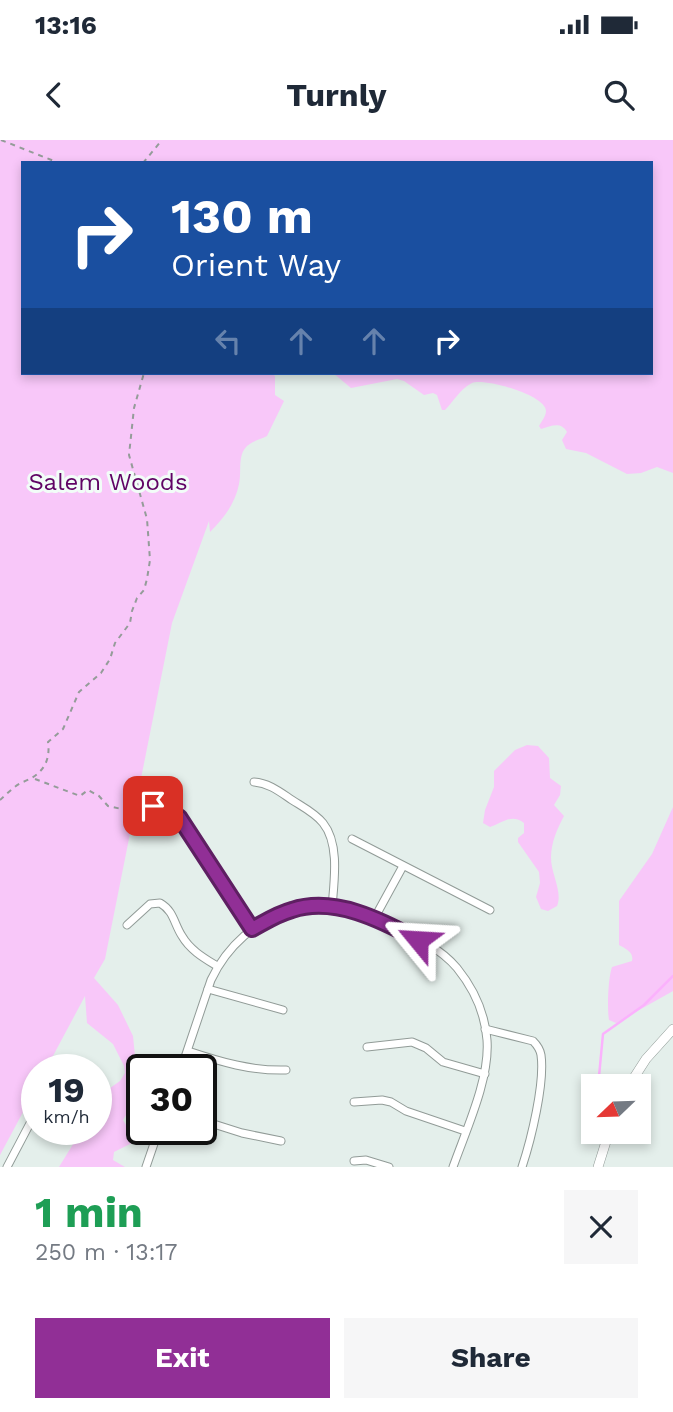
<!DOCTYPE html>
<meta charset="utf-8">
<style>
body{margin:0;font-family:"Work Sans",sans-serif;background:#f6f6f7;color:#1f2937;height:100vh;display:flex;flex-direction:column;font-size:26px;white-space:nowrap}
*{box-sizing:border-box;margin:0}
p{font-size:23px;color:#747a83}
.icon{flex:none;width:38px;height:38px;fill:none;stroke:currentColor;stroke-width:2;stroke-linecap:round;stroke-linejoin:round}
.map{position:relative;height:1027px;overflow:hidden}
.drawer{display:flex;flex-direction:column;background:#fff;flex:1}
.drawer>*{flex:none}
.banner{position:absolute;left:21px;top:21px;width:632px;height:214px;border-radius:0px;box-shadow:0 4px 10px #0003;background:#1a4fa0;color:#fff;overflow:hidden}
.needle{width:46px;rotate:247deg}
.buttons{position:absolute;left:581px;top:934px;display:grid;gap:14px}
.buttons a{display:grid;place-items:center;width:70px;height:70px;border-radius:0px;background:#fff;box-shadow:0 4px 10px #0003;font-size:35px}
.speed{position:absolute;left:21px;top:914px;display:flex;gap:14px;font-size:35px;font-weight:700;text-align:center}
.speed>*{display:grid;place-content:center;width:91px;height:91px;border-radius:50%;background:#fff;box-shadow:0 4px 10px #0003;line-height:1}
.speed small{font-size:18px;font-weight:400}
.speed .limit{border:4px solid #111;border-radius:10px;background:#fff;color:#111}
.pin{position:absolute;display:grid;place-items:center;width:60px;height:60px;color:#fff;margin:-30px;border-radius:14px;box-shadow:0 4px 10px #0006}
.me{position:absolute;width:77px;margin:-38px;rotate:297deg;stroke-linejoin:round;filter:drop-shadow(0 0 5px #0008)}
.turn{display:flex;align-items:center;gap:24px;height:147px;padding:0 35px;font-size:32px}
.turn .icon{width:91px;height:91px;stroke-width:2.5}
.turn b{display:block;font-size:49px;line-height:60px}
.lanes{display:flex;align-items:center;height:66px;padding:0 35px;background:#0003;justify-content:center;gap:35px;direction:ltr}
.lanes .off{opacity:.35}
.round{display:grid;place-items:center;flex:none;width:74px;height:74px;border-radius:0px;background:#f6f6f7}
.headline{display:flex;align-items:center;justify-content:space-between;height:119px;padding:0 35px}
h1{font-size:42px;font-weight:700;line-height:52px;color:#1e9e55}
.primary-button{display:flex;gap:14px;margin-top:auto;padding:14px 35px}
.primary-button a{flex:1;height:80px;border-radius:0px;background:#912f96;color:#fff;font-size:28px;font-weight:700;line-height:80px;text-align:center}
.primary-button a+a{background:#f6f6f7;color:#1f2937}
.status{display:flex;justify-content:space-between;align-items:center;height:49px;padding:0 35px;background:#fff;direction:ltr}
.status svg{height:19px;fill:currentColor}
header{display:flex;justify-content:space-between;align-items:center;height:91px;padding:0 35px;background:#fff;font-size:32px;font-weight:700}
.map>svg:first-child{display:block}
.green{fill:#f8c7f9}
.lines{fill:none;stroke-linecap:round;stroke-linejoin:round}
.stream{stroke:#fbb2fd;stroke-width:2.5}
.minor-casing{stroke:#919b97;stroke-width:9}
.tertiary-casing{stroke:#919b97;stroke-width:10}
.path{stroke:#949c99;stroke-width:2;stroke-dasharray:5 5;stroke-linecap:butt}
.minor{stroke:#fff;stroke-width:7}
.tertiary{stroke:#fff;stroke-width:9}
.route-casing{stroke:#5e1f62;stroke-width:18}
.route{stroke:#912f96;stroke-width:12}
.labels{text-anchor:middle;dominant-baseline:central;stroke-width:6;stroke-linejoin:round;paint-order:stroke}
.park-label{font-size:24px;fill:#600465;stroke:#f2fdf8}
</style>
<div class="status"><b>13:16</b><svg viewBox="0 0 49 12"><path d="M0 12V9h3v3zM5 12V6h3v6zM10 12V3h3v9zM15 12V0h3v12zM26 1h20v11H26zM47 4h2v5h-2z"/></svg></div>
<header><svg class="icon" aria-label="back" viewBox="0 0 24 24"><path d="M15 5l-7 7 7 7"/></svg>Turnly<svg class="icon" aria-label="search" viewBox="0 0 24 24"><circle cx="10" cy="10" r="6"/><path d="M15 15l6 6"/></svg></header>
<div class="map">
<svg width="673" height="1027" viewBox="0 0 673 1027">
<rect width="100%" height="100%" fill="#e4efeb"/>
<!-- green -->
<g class="green">
<path d="M0,0H673V333L657,327L641,333L627,334L586,313L566,309L562,300L567,292C561,281 551,286 541,289L539,286C541,282 546,276 546,271C546,255 485,238 472,243C460,249 454,261 445,270H442L437,255L433,253L424,255L404,241L397,239L351,248L333,233H651V23H23V233H271L275,236V255L284,261L267,296C261,299 253,301 247,306C237,316 242,331 239,344C235,364 224,378 210,392L209,381L172,483L105,819L94,838L118,865L133,896L137,936L142,956L131,967L123,980L126,985H130L142,974V989H145L138,1000L114,1012L113,1020L125,1027H59L75,1001L78,989H96V958L120,941L125,933L124,926L113,904L87,883L85,856L46,929H37V946L0,1015Z"/>
<path d="M527,605L538,606L549,618L550,638L561,646L560,655L554,665L564,676C557,689 551,703 551,718C551,734 563,752 557,766L548,771L541,769L536,757L540,743L539,732L518,702V698L524,693V683C512,673 502,683 490,687L483,683L485,670L494,647V631L515,610Z"/>
<path d="M673,667V851L616,883L609,880C607,868 608,839 612,827L632,821C634,812 626,809 619,805V761L652,714Z"/>
</g>
<g class="lines">
<!-- stream -->
<path class="stream" d="M598,947L603,894L644,865L673,836"/>
<defs>
<g id="minor">
<path d="M254,642C269,643 280,652 292,660C303,667 315,673 323,683C340,704 334,742 332,767"/>
<path d="M153,666L179,677L252,789"/>
<path d="M352,699L490,770"/>
<path d="M374,779L403,726"/>
<path d="M127,785L150,764L160,763C174,771 174,784 182,796C190,810 204,818 217,826"/>
<path d="M208,849L283,870"/>
<path d="M485,889L533,901C537,905 540,909 541,915C545,943 531,1000 522,1027"/>
<path d="M367,907L412,902L426,908L443,922L485,934"/>
<path d="M188,911C221,922 251,931 286,930"/>
<path d="M181,929L211,840C227,806 256,780 293,769C337,756 428,793 457,828C474,849 485,873 487,900C490,939 466,990 453,1027"/>
<path d="M354,962L382,960L391,962L406,971L465,991"/>
<path d="M201,980L242,993L281,1001"/>
<path d="M354,1021L366,1020L389,1027"/>
<path d="M7,1027L37,970"/>
<path d="M146,1027L159,989"/>
</g>
<g id="tertiary">
<path d="M628,947L646,919L673,889"/>
<path d="M598,1027L609,992"/>
</g>
</defs>
<!-- minor casing -->
<use href="#minor" class="minor-casing"/>
<!-- tertiary casing -->
<use href="#tertiary" class="tertiary-casing"/>
<!-- path -->
<g class="path">
<path d="M1,0L59,23"/>
<path d="M143,23L162,0"/>
<path d="M35,639L80,656L88,650L99,656L108,666L144,674"/>
<path d="M0,660C7,654 15,645 23,642C41,635 51,623 48,602L63,589L79,552L101,533L110,519L115,503L130,483L132,471L137,458L144,450L147,439L150,420L147,379L129,315L134,268L144,233"/>
</g>
<!-- minor -->
<use href="#minor" class="minor"/>
<!-- tertiary -->
<use href="#tertiary" class="tertiary"/>
</g>
<g class="lines">
<defs>
<path id="route" d="M153,666L179,677L252,789C265,782 277,774 292,770C334,756 381,780 418,800"/>
</defs>
<!-- route casing -->
<use href="#route" class="route-casing"/>
<!-- route -->
<use href="#route" class="route"/>
</g>
<g class="labels">
<!-- park labels -->
<g class="park-label">
<text x="108" y="342">Salem Woods</text>
</g>
</g>
</svg>
<div class="buttons">
<a><svg class="needle" viewBox="-14 -14 28 28"><path d="M0-13l5 13h-10z" fill="#e53935"/><path d="M0 13l5-13h-10z" fill="#747a83"/></svg></a>
</div>
<div class="speed"><div>19<small>km/h</small></div><div class="limit">30</div></div>
<div class="pin" style="left:153px;top:666px;background:#d93025"><svg class="icon" aria-label="arrive" viewBox="0 0 24 24"><path d="M6 21V4h12l-3 4 3 4H6"/></svg></div>
<svg class="me" style="left:418px;top:800px" viewBox="-20 -20 40 40"><path d="M0-17L14 15 0 8-14 15z" fill="#912f96" stroke="#fff" stroke-width="4"/></svg>
<div class="banner">
<div class="turn"><svg class="icon" aria-label="right" viewBox="0 0 24 24"><path d="M7 20v-9h11M14 6l5 5-5 5"/></svg><div><b>130 m</b>Orient Way</div></div>
<div class="lanes"><svg class="icon off" aria-label="left" viewBox="0 0 24 24"><path d="M17 20v-9H6M10 6l-5 5 5 5"/></svg><svg class="icon off" aria-label="ahead" viewBox="0 0 24 24"><path d="M12 20V5M6 11l6-6 6 6"/></svg><svg class="icon off" aria-label="ahead" viewBox="0 0 24 24"><path d="M12 20V5M6 11l6-6 6 6"/></svg><svg class="icon" aria-label="right" viewBox="0 0 24 24"><path d="M7 20v-9h11M14 6l5 5-5 5"/></svg></div>
</div>
</div>
<section class="drawer">
<div class="headline"><div><h1>1 min</h1><p>250 m · 13:17</p></div><a class="round"><svg class="icon" aria-label="close" viewBox="0 0 24 24"><path d="M6 6l12 12M18 6L6 18"/></svg></a></div>
<div class="primary-button"><a>Exit</a><a>Share</a></div>
</section>
